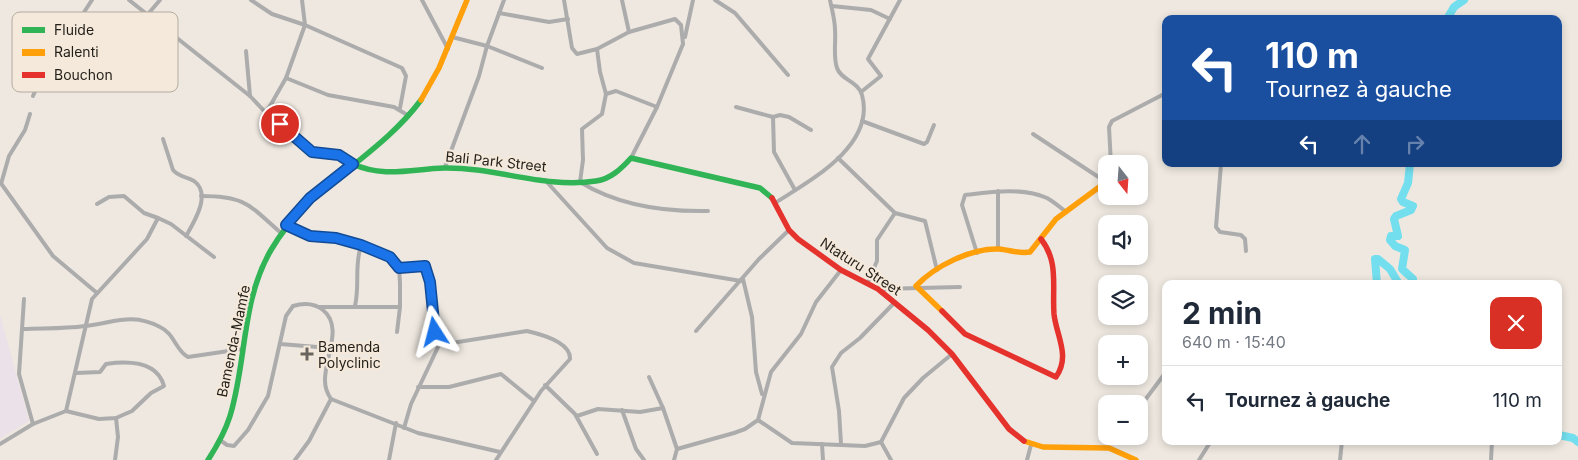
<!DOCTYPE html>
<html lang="fr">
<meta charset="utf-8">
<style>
body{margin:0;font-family:Inter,sans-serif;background:#f2f2f3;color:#1f2937;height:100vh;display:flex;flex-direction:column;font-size:19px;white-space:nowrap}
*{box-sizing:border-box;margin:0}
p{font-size:16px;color:#747a83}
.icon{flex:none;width:28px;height:28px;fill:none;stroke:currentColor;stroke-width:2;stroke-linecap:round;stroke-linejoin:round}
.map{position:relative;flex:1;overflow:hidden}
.details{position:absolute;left:1162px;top:280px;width:400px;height:165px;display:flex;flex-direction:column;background:#fff;border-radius:10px;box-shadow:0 2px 8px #0003}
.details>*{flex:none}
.hud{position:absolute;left:1162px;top:15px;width:400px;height:152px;border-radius:10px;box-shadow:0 2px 8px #0003;background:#1a4fa0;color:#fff;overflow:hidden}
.needle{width:32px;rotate:163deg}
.fabs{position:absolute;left:1098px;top:155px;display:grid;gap:10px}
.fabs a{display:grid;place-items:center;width:50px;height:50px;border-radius:10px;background:#fff;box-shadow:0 2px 8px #0003;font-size:25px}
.pin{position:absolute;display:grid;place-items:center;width:42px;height:42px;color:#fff;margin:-21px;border:2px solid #fff;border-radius:50%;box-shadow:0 1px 5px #0007}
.me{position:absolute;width:55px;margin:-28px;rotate:351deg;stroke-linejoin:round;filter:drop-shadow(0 0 4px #0008)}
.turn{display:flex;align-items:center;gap:18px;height:105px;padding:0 20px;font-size:22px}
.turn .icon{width:65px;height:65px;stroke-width:2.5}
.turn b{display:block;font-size:35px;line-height:42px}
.lanes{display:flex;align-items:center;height:48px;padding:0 20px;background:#0003;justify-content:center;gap:25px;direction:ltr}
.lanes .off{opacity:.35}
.round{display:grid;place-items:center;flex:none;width:52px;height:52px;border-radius:10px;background:#f2f2f3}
.headline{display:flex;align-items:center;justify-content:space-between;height:85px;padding:0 20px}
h1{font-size:30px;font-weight:700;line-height:38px}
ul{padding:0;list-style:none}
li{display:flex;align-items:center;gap:15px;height:70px;padding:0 20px;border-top:1px solid #e0e1e3}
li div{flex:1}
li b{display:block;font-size:19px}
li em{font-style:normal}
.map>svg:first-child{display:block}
.education{fill:#ebe1e8}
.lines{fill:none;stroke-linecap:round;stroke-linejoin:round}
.river{stroke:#73dfee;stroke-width:8}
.street{stroke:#adacad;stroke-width:4}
.fast{stroke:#30b455;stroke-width:5.5}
.slow{stroke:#ff9f0a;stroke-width:5.5}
.jam{stroke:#e5322d;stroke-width:5.5}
.route-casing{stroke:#114b97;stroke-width:12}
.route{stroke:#1a73e8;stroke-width:9}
.poi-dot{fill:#69655e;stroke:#f4e9da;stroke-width:2}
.labels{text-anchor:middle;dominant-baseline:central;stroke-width:4.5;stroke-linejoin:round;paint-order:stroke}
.street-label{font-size:14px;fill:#221e18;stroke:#f4e9da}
.poi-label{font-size:14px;fill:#221e18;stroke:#f4e9da;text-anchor:start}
.key{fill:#f4e9da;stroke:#b5aca0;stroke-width:1}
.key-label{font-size:14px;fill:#221e18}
</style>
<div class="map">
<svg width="1578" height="460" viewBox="0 0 1578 460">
<rect width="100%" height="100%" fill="#eee8e0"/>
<!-- education -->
<path class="education" d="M0,314L29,421L0,439Z"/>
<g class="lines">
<!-- river -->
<g class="river">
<path d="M1447,19L1454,7L1464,0"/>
<path d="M1410,164L1408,183L1401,199L1403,202L1413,206L1411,210L1396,216L1394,219L1398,236H1391L1390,240L1395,246L1405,250L1402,269L1413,279L1411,284"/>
<path d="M1377,284L1375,259H1378L1390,269L1399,284"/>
<path d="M1559,435L1573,438L1578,442"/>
</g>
<!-- street -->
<g class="street">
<path d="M129,0L250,96L266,113L313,152L339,155L353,164"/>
<path d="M251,0L272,14L305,25L402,68L406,76L400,108"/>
<path d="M422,0L448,49"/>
<path d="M564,0L572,48L577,54L597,49L629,32L675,19L681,25L683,44"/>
<path d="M622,0L629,32"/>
<path d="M715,0L735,13L788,75"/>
<path d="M832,6L871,10L890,19"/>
<path d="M499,13L549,22L568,19"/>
<path d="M148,14L160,0"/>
<path d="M452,37L487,46L542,68"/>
<path d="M685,37L693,0"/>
<path d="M597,49L600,72L606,94"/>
<path d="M246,51L250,96"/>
<path d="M286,78L328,95L394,107L409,116"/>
<path d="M861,92L881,76L868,59L900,0"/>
<path d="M33,96L48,62L73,29L92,0"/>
<path d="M657,107L616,91L606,94L602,114L582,129L583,160L580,182C619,206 663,212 708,211"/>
<path d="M736,107L773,117L780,115L789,117L811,130"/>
<path d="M266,113L286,78L305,25L302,0"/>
<path d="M773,117L774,152L795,190"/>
<path d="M862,121L924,144L927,142L934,125"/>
<path d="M1033,134L1106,182"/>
<path d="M163,139L173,170C179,177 187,177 194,181C212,194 194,222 186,236"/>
<path d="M631,158L657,107L683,44"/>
<path d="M838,158L895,213L925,221L937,270"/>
<path d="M1111,164L1109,127L1112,121L1166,93"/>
<path d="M1221,164L1216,227L1220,232L1241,235L1245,239L1246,251"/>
<path d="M445,167L479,76L487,46L504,0"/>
<path d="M545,180L607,248L634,263L741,281"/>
<path d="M0,182L53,256L97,293"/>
<path d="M1,184L9,156L25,130L30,114"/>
<path d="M998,191V249"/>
<path d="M201,196C246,196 249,205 281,233"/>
<path d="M775,203C809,181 876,146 862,95C859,82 841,80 837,68C833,57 836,42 835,30C835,20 832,10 830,0"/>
<path d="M158,218L171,224L214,257"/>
<path d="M287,226L311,236L340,238L393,259L399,267L400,283V307L397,332"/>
<path d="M977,253L962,205L965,195C990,192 1023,187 1047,198C1054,202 1060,207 1066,212"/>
<path d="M399,267L425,266L426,268L433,322L439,345L411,404L404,428"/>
<path d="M743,279L752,317L756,372L762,394"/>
<path d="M867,284L877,261V240L895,213"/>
<path d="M880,289L960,287"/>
<path d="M24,299L19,374L33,424"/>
<path d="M355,306C360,284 354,268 361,245"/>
<path d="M319,307H400"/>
<path d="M23,329C43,328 64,329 85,326C114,323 131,312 160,327C174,333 176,351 188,357L242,349"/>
<path d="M696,331L759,259L789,230"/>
<path d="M280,344L330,348"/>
<path d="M439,345L527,331C540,334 571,342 570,359L541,391L496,460"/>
<path d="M649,377L663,408L677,449"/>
<path d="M545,385L575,414L597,454"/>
<path d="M418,387H449L501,374L534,401"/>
<path d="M1139,408L1166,372"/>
<path d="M622,410L636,449L644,460"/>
<path d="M66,411L99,419L116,418L132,411L151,393L164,386C157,361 127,361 106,364L100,372L76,373"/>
<path d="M577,416L598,409L640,412L663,408"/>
<path d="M758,420L792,443L865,446L881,442L904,398L923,378L952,354"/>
<path d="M220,440L227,445L234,446L248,430L268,396L286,316L293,306C303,303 314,303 323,310C344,327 324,359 325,381C325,387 327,393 331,399L418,433L500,452"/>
<path d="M881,442L891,460"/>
<path d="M0,444L33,424L66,411L92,299L147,239L158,218L144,213L124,196L109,197L97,204"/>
<path d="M822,444L823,460"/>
<path d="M841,444L839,411L832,367L841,353L860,338L895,302"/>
<path d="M115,460L118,437L116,418"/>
<path d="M295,460L309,441L331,399"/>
<path d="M389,460L396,423"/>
<path d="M674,460L677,449L734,433L745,429L758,420L771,372L801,334L816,302L841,270"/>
<path d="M1027,460L1031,445"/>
<path d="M1199,460L1211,441"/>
<path d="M1340,460L1342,441"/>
<path d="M1491,460L1492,441"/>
</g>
<!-- fast -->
<g class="fast">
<path d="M353,164C383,178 412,169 444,168C495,167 545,189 596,181C611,179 622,168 631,158L760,188L772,198"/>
<path d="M208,460C217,446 225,432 230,416C247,361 241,301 271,250C307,187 378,158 421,100"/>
</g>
<!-- slow -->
<g class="slow">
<path d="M421,100L439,68L467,0"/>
<path d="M942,311L916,286C935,266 971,248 999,249C1010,250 1019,254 1030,252L1056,219L1106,182"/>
<path d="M1024,441L1043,447L1109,448L1136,460"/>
</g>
<!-- jam -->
<g class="jam">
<path d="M772,198L789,230L798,239L841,270L878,289L928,330L952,354L1009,429L1024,441"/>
<path d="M942,311L965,334L1056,377C1071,356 1056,335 1054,314C1052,286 1059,262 1041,239"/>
</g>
</g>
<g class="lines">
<defs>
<path id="route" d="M280,124L312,152L339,155L353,164L310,198L286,225L310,236L336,238L361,245L390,257L399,268L425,266L430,282L435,332"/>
</defs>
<!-- route casing -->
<use href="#route" class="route-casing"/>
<!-- route -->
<use href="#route" class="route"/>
</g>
<!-- markers -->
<path class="poi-dot" d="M304.5 346.5h5v5h5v5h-5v5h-5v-5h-5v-5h5z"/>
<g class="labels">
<!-- street labels -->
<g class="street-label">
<text transform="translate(496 161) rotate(6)">Bali Park Street</text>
<text transform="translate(861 266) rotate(33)">Ntaturu Street</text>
<text transform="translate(233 341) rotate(-78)">Bamenda-Mamfe</text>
</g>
<!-- poi labels -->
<g class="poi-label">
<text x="318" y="346">Bamenda<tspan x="318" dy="16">Polyclinic</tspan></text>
</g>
</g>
<!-- legend -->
<rect x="12" y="12" width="166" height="80" rx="8" class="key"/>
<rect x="22" y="27" width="23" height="6" fill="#30b455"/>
<rect x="22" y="49" width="23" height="7" fill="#ff9f0a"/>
<rect x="22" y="72" width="23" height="6" fill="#e5322d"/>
<g class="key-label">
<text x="54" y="35">Fluide</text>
<text x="54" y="57">Ralenti</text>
<text x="54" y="80">Bouchon</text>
</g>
</svg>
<div class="fabs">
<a><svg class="needle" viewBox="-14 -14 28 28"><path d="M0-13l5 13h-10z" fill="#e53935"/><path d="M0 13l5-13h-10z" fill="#747a83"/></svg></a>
<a><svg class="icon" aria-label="sound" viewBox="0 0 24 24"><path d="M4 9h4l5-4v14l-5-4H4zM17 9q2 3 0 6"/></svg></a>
<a><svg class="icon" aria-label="layers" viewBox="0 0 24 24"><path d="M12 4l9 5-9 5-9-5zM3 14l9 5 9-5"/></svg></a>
<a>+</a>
<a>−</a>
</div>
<div class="pin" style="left:280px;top:124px;background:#d93025"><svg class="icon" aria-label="arrive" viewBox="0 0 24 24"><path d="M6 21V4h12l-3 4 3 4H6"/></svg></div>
<svg class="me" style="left:435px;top:332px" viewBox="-20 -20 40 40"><path d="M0-17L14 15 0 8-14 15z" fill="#1a73e8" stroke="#fff" stroke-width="4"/></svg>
<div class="hud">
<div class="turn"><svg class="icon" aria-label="left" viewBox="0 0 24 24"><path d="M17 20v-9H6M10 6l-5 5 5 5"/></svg><div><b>110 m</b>Tournez à gauche</div></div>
<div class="lanes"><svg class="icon" aria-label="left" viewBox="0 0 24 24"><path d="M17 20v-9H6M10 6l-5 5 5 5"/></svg><svg class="icon off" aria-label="ahead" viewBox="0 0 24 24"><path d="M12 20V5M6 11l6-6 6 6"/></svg><svg class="icon off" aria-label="right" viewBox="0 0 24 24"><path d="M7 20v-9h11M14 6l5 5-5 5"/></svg></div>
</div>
<section class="details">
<div class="headline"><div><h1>2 min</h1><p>640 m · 15:40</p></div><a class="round" style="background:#d93025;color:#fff"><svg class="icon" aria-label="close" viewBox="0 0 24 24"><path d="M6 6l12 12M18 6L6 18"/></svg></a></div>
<ul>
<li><svg class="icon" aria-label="left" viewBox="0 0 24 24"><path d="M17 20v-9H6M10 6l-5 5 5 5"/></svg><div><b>Tournez à gauche</b></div><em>110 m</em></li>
</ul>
</section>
</div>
